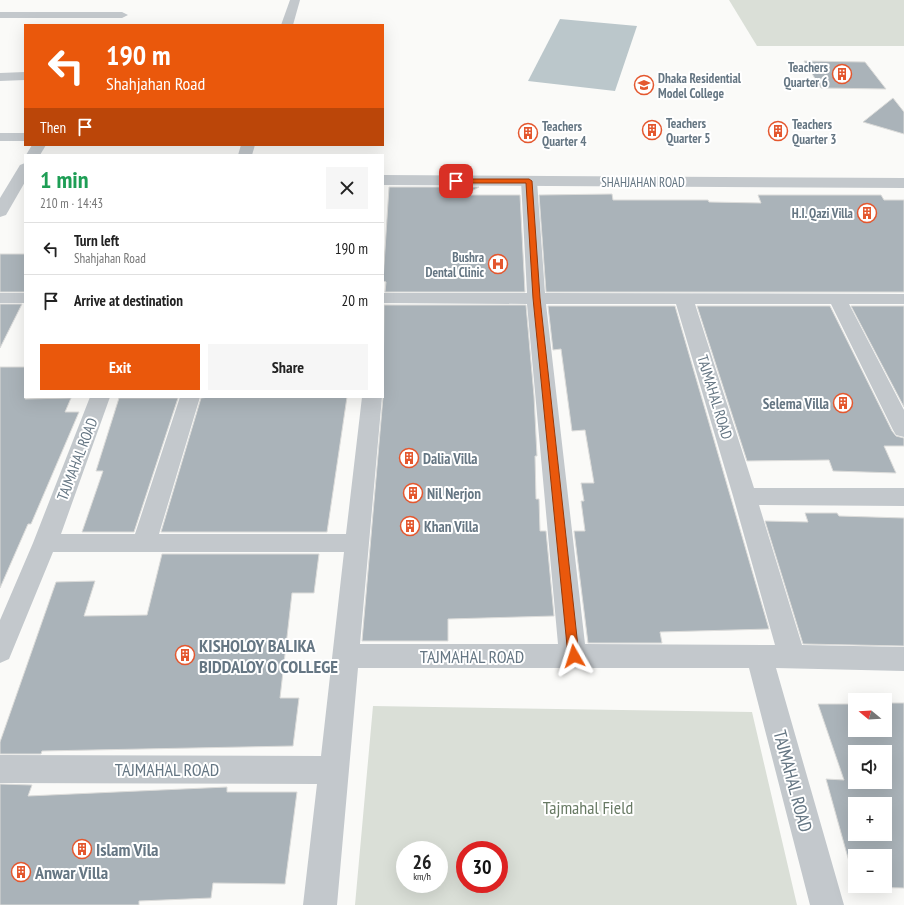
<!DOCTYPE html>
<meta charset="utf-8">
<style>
body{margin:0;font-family:"PT Sans Narrow",sans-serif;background:#f6f6f6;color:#222;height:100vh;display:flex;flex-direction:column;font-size:15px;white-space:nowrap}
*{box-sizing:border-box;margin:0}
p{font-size:13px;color:#767676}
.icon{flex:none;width:22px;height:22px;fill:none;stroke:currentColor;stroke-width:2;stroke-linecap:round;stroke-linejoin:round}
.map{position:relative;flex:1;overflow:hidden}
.sheet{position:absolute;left:24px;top:154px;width:360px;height:244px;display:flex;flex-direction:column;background:#fff;border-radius:0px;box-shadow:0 4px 16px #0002}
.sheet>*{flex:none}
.banner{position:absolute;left:24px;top:24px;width:360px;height:122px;border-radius:0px;box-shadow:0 4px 16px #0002;background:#ea580c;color:#fff;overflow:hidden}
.needle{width:26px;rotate:288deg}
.buttons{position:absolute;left:848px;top:693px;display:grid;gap:8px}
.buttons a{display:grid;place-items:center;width:44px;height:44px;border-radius:0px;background:#fff;box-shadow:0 4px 16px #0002;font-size:20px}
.speed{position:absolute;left:396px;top:841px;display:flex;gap:8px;font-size:20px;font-weight:700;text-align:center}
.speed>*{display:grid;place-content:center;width:52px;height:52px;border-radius:50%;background:#fff;box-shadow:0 4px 16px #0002;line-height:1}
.speed small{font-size:10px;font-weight:400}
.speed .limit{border:6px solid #d22;background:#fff;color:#111}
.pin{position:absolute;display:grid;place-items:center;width:34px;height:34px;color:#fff;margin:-17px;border-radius:8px;box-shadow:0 2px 6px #0006}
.me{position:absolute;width:44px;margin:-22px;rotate:354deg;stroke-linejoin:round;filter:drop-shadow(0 0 3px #0008)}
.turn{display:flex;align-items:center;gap:14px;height:84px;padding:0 16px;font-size:18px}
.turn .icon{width:52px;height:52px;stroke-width:2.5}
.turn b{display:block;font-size:28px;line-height:34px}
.then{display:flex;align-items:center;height:38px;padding:0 16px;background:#0003;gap:8px;font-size:15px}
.round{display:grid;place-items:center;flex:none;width:42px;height:42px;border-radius:0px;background:#f6f6f6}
.summary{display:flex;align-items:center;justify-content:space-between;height:68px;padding:0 16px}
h1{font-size:24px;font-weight:700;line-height:30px;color:#1e9e55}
.button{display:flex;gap:8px;margin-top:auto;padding:8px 16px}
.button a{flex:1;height:46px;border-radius:0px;background:#ea580c;color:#fff;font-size:16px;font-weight:700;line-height:46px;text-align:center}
.button a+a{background:#f6f6f6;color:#222}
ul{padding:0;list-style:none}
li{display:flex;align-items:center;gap:12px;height:52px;padding:0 16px;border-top:1px solid #e0e0e0}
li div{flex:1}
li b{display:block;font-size:15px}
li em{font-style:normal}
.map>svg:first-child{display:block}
.green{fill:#dadfd7;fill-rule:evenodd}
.water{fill:#bbc7cb}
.building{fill:#aab3b9;stroke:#dcdcda;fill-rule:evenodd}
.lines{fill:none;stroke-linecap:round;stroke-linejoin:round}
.minor{fill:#c3c8cc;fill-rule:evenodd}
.tertiary{fill:#c3c8cc;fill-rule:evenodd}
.route{fill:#ea580c;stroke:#983908}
.labels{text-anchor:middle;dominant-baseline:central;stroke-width:4;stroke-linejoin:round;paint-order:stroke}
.far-poi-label{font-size:13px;font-weight:bold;fill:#657683;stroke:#fff;text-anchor:start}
.far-street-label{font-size:13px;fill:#657683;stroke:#fff}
.street-label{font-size:15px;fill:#657683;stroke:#fff}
.poi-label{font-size:15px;font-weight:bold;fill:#657683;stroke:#fff;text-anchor:start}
.near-poi-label{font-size:18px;font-weight:bold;fill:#657683;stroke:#fff;text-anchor:start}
.near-street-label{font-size:18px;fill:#657683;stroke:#fff}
.near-park-label{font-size:18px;fill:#687a64;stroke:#fff}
</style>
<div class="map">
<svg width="904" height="905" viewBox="0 0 904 905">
<rect width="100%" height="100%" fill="#fafaf8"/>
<!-- green -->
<g class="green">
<path d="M729,0H904V46H757Z"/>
<path d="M373,706L752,712L797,905H355ZM405,850H439V884H405ZM465,850H499V884H465Z"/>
</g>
<!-- water -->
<path class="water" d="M560,19L637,26L615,91L528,81Z"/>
<!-- building -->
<g class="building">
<path d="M804,61L865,62L886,89L821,88Z"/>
<path d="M893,98L904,112V134L863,122Z"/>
<path d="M389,187H479L464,195H520L525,292H385L386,282L383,281Z"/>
<path d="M612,194L613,200H708L709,202L761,203L758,195H881L884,200H904V292H546L539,195Z"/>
<rect x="0" y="254" width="25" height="38"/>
<path d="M0,304H22L0,348Z"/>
<path d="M384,305H526L534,396L537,456H535L536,499H539L540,531H546L554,616L448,619V641H362L383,397Z"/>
<path d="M548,306H675L769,629L660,632L662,643H588L574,531H585L581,501H584L581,483H594L585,430L572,431L561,349L553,350Z"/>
<path d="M697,306H830L892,431L896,436L904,438V446H884L896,473L833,471L829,460L747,461Z"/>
<path d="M851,306H904V407Z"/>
<path d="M0,367H25V399L71,398L65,412H79L31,524H28L0,588Z"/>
<path d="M210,397H347L327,532H161L201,398Z"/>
<path d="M119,398H178L134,532H82L103,471H96Z"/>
<path d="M805,513H837L839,516L904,518V646L803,644L765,521L808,522Z"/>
<path d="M162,554H319L314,593H292L280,698H299L293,746L42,751L41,754H0V742L56,582L95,581L84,616L147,615Z"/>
<path d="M885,703H904V888L856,887L885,886V856H855V883L826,779L844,780L818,704H855V730H885ZM855,752H885V782H855ZM855,804H885V834H855Z"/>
<path d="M0,784L32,785L28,796L227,787V792H297L285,884L213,883L211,898L139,901V905H0Z"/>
</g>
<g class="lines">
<!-- minor -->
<g class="minor">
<path d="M290,0H300L293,25H281Z"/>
<path d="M0,12H122L128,15L122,18H0Z"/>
<path d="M25,72V80L0,81V73Z"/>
<rect x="0" y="133" width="25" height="8"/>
<path d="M32,145H46L40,155H26Z"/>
<path d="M241,145H255L252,155H238Z"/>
<path d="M25,163V182L6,215L0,217V198L20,165Z"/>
<path d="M529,176L534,178L537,181L545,293L904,294V304H849L904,410V437L896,435L893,430L831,304H695L754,488H904V506L759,505L802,645L904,647V671L776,668L844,905H810L749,668H358L337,905H303L317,784L0,783V755L321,756L344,552H53L9,659L0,663V620L33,543L90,397H110L61,534H135L180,397H200L159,534H346L362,397H382L360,644H558L527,304L383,303V293H527L521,181L524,178ZM546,304H676L733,496L775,645L585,644Z"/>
<rect x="0" y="293" width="25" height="10"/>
</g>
<!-- tertiary -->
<path class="tertiary" d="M383,175L904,178V188L383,185Z"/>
</g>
<!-- route -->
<path class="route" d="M529,179L532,181L540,298L579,656L577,660L574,661L570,660L568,656L533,298L526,183H456L453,181L456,179Z"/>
<!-- icons -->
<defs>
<symbol id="building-ring" viewBox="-11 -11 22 22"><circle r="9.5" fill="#fff" stroke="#e4572e" stroke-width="1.5"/><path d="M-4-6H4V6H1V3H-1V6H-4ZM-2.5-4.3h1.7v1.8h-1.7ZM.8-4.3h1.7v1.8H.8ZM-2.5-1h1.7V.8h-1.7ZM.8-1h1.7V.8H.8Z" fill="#e4572e"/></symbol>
<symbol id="university-ring" viewBox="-11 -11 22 22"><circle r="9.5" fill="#fff" stroke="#e4572e" stroke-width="1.5"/><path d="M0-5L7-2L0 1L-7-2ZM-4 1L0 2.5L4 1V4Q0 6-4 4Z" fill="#e4572e"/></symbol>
<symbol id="hospital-ring" viewBox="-11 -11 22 22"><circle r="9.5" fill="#fff" stroke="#e4572e" stroke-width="1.5"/><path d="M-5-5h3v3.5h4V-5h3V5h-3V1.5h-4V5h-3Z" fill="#e4572e"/></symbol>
</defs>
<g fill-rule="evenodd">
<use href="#building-ring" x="831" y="63" width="22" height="22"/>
<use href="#university-ring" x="633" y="74" width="22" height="22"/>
<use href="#building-ring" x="641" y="119" width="22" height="22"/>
<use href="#building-ring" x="767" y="120" width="22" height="22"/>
<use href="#building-ring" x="517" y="122" width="22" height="22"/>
<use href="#building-ring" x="856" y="202" width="22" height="22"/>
<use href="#hospital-ring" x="487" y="253" width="22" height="22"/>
<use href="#building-ring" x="832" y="392" width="22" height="22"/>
<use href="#building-ring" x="398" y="447" width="22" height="22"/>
<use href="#building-ring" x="402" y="482" width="22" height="22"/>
<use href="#building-ring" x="399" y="515" width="22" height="22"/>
<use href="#building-ring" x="174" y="644" width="22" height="22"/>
<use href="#building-ring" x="71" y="838" width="22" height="22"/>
<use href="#building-ring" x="10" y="861" width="22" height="22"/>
</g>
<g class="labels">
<!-- far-poi labels -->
<g class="far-poi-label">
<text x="828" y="67" text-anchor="end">Teachers<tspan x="828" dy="15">Quarter 6</tspan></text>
<text x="658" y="78">Dhaka Residential<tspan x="658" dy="15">Model College</tspan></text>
<text x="666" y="123">Teachers<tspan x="666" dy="15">Quarter 5</tspan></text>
<text x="792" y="124">Teachers<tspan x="792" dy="15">Quarter 3</tspan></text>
<text x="542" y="126">Teachers<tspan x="542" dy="15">Quarter 4</tspan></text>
<text x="853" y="213" text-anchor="end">H.I. Qazi Villa</text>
<text x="484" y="257" text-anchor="end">Bushra<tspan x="484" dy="15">Dental Clinic</tspan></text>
</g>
<!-- far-street labels -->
<g class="far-street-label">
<text x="643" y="182">SHAHJAHAN ROAD</text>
</g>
<!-- street labels -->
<g class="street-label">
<text transform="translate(715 397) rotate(73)">TAJMAHAL ROAD</text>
<text transform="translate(77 459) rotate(-69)">TAJMAHAL ROAD</text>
</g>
<!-- poi labels -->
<g class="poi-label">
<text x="829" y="403" text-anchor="end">Selema Villa</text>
<text x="423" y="458">Dalia Villa</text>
<text x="427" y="493">Nil Nerjon</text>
<text x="424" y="526">Khan Villa</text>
</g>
<!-- near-poi labels -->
<g class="near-poi-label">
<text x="199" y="645">KISHOLOY BALIKA<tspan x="199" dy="21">BIDDALOY O COLLEGE</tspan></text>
<text x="96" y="849">Islam Vila</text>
<text x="35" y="872">Anwar Villa</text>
</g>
<!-- near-street labels -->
<g class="near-street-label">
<text x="472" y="656">TAJMAHAL ROAD</text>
<text x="167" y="769">TAJMAHAL ROAD</text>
<text transform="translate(793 781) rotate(75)">TAJMAHAL ROAD</text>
</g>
<!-- near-park labels -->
<g class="near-park-label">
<text x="588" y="807">Tajmahal Field</text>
</g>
</g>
</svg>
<div class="buttons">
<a><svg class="needle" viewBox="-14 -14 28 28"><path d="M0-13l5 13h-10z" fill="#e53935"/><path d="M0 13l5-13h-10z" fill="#767676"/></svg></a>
<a><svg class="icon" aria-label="sound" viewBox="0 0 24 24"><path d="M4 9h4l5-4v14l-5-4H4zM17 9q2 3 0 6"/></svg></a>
<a>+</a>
<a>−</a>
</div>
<div class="speed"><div>26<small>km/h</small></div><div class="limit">30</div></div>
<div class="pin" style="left:456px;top:181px;background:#d93025"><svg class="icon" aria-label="arrive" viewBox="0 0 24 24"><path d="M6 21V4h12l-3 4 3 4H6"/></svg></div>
<svg class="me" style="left:574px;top:656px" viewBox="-20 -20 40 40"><path d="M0-17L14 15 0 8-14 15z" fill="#ea580c" stroke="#fff" stroke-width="4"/></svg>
<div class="banner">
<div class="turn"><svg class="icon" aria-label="left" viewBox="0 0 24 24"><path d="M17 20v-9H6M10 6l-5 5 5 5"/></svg><div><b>190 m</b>Shahjahan Road</div></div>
<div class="then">Then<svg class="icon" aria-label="arrive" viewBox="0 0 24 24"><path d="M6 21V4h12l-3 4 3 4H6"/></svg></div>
</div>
<section class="sheet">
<div class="summary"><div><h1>1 min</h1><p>210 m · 14:43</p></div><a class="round"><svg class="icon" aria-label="close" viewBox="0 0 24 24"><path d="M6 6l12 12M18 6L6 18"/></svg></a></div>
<ul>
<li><svg class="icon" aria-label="left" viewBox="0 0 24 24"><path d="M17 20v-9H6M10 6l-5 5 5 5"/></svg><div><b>Turn left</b><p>Shahjahan Road</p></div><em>190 m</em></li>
<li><svg class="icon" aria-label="arrive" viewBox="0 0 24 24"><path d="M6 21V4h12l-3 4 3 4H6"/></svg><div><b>Arrive at destination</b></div><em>20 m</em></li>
</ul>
<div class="button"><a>Exit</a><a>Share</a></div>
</section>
</div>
